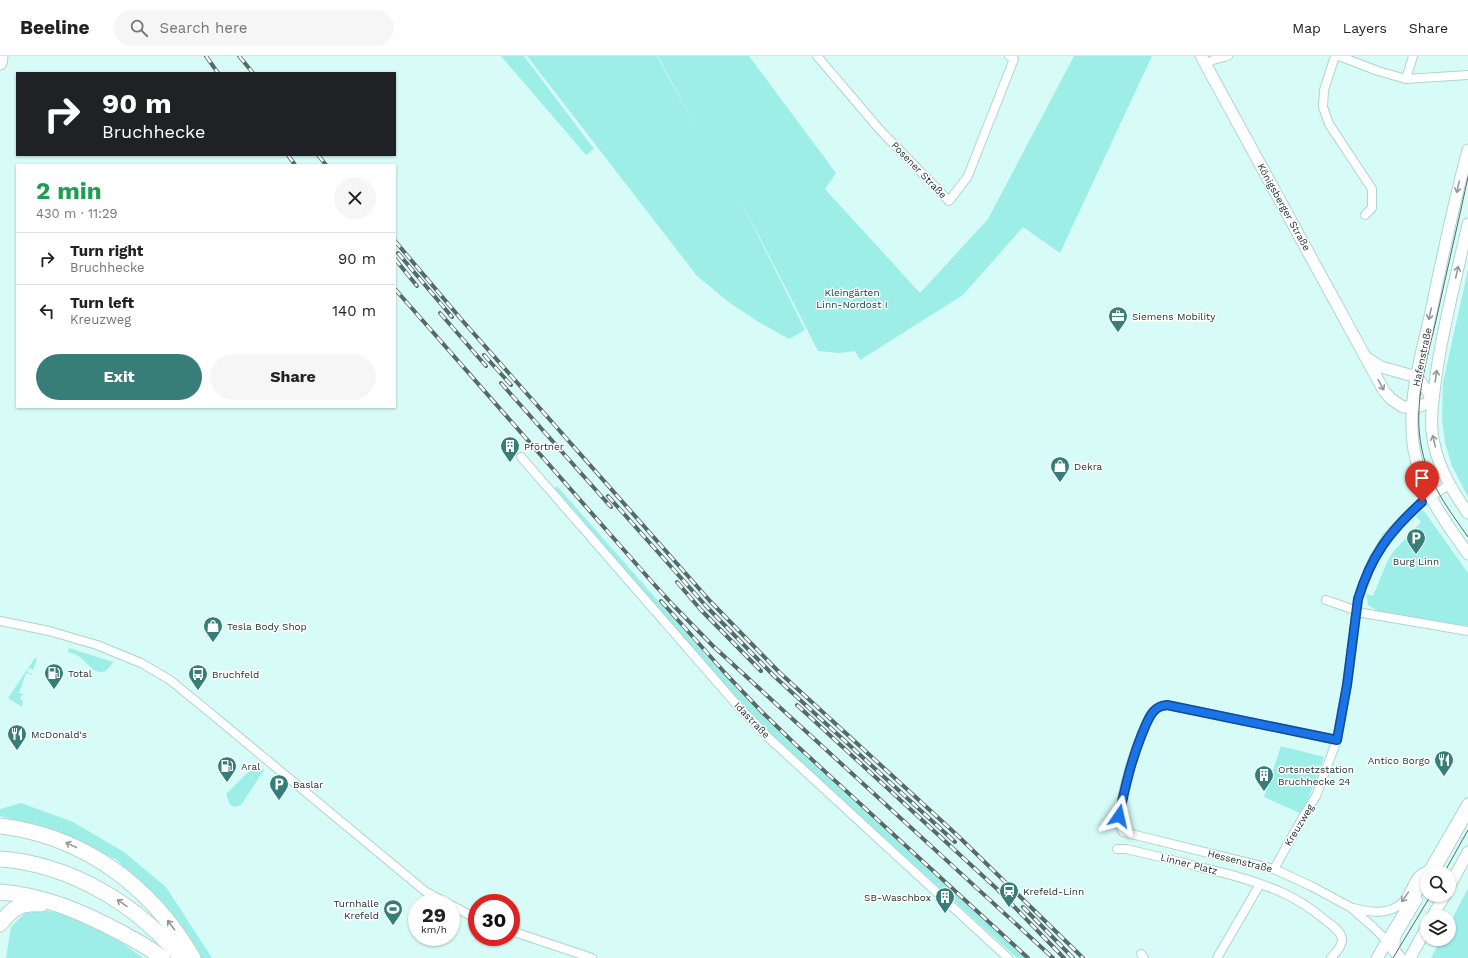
<!DOCTYPE html>
<meta charset="utf-8">
<style>
body{margin:0;font-family:"Work Sans",sans-serif;background:#f6f6f6;color:#222;height:100vh;display:flex;flex-direction:column;font-size:15px;white-space:nowrap}
*{box-sizing:border-box;margin:0}
p{font-size:13px;color:#767676}
.icon{flex:none;width:22px;height:22px;fill:none;stroke:currentColor;stroke-width:2;stroke-linecap:round;stroke-linejoin:round}
.map{position:relative;flex:1;overflow:hidden}
.details{position:absolute;left:16px;top:108px;width:380px;height:244px;display:flex;flex-direction:column;background:#fff;border-radius:0px;box-shadow:0 1px 3px #0004}
.details>*{flex:none}
.hud{position:absolute;left:16px;top:16px;width:380px;height:84px;border-radius:0px;box-shadow:0 1px 3px #0004;background:#202124;color:#fff;overflow:hidden}
.tools{position:absolute;left:1420px;top:810px;display:grid;gap:8px}
.tools a{display:grid;place-items:center;width:36px;height:36px;border-radius:50%;background:#fff;box-shadow:0 1px 3px #0004;font-size:20px}
.speed{position:absolute;left:408px;top:838px;display:flex;gap:8px;font-size:20px;font-weight:700;text-align:center}
.speed>*{display:grid;place-content:center;width:52px;height:52px;border-radius:50%;background:#fff;box-shadow:0 1px 3px #0004;line-height:1}
.speed small{font-size:10px;font-weight:400}
.speed .limit{border:6px solid #d22;background:#fff;color:#111}
.pin{position:absolute;display:grid;place-items:center;width:34px;height:34px;color:#fff;margin:-41px -17px;border-radius:50% 50% 50% 0;rotate:-45deg;box-shadow:0 0 4px #0007}
.pin .icon{rotate:45deg}
.me{position:absolute;width:44px;margin:-22px;rotate:11deg;stroke-linejoin:round;filter:drop-shadow(0 0 3px #0008)}
.turn{display:flex;align-items:center;gap:14px;height:84px;padding:0 20px;font-size:18px}
.turn .icon{width:52px;height:52px;stroke-width:2.5}
.turn b{display:block;font-size:28px;line-height:34px}
.round{display:grid;place-items:center;flex:none;width:42px;height:42px;border-radius:21px;background:#f6f6f6}
.overview{display:flex;align-items:center;justify-content:space-between;height:68px;padding:0 20px}
h1{font-size:24px;font-weight:700;line-height:30px;color:#1e9e55}
.primary-button{display:flex;gap:8px;margin-top:auto;padding:8px 20px}
.primary-button a{flex:1;height:46px;border-radius:24px;background:#377e79;color:#fff;font-size:16px;font-weight:700;line-height:46px;text-align:center}
.primary-button a+a{background:#f6f6f6;color:#222}
ul{padding:0;list-style:none}
li{display:flex;align-items:center;gap:12px;height:52px;padding:0 20px;border-top:1px solid #e0e0e0}
li div{flex:1}
li b{display:block;font-size:15px}
li em{font-style:normal}
header{display:flex;align-items:center;gap:24px;box-sizing:border-box;height:56px;padding:0 20px;background:#fff;border-bottom:1px solid #e0e0e0}
header strong{font-size:19px}
nav{display:flex;gap:22px;margin-inline-start:auto;font-size:14px}
.search{width:280px;height:36px;background:#f6f6f6;display:flex;align-items:center;gap:10px;box-sizing:border-box;padding:0 14px;border-radius:22px;color:#767676;font-size:15px}
.map>svg:first-child{display:block}
.green{fill:#9deee7}
.lines{fill:none;stroke-linecap:round;stroke-linejoin:round}
.street-casing{stroke:#afd4d0;stroke-width:10}
.secondary-casing{stroke:#afd4d0;stroke-width:13}
.primary-casing{stroke:#afd4d0;stroke-width:15}
.highway-casing{stroke:#afd4d0;stroke-width:17}
.street{stroke:#fff;stroke-width:8}
.secondary{stroke:#fff;stroke-width:11}
.primary{stroke:#fff;stroke-width:13}
.highway{stroke:#fff;stroke-width:15}
.tram{stroke:#566a68;stroke-width:1}
.rail-casing{stroke:#566a68;stroke-width:4}
.rail{stroke:#fff;stroke-width:2.5;stroke-dasharray:8;stroke-linecap:butt}
.oneway{stroke:#929998}
.route-casing{stroke:#114b97;stroke-width:10}
.route{stroke:#1a73e8;stroke-width:7}
.labels{text-anchor:middle;dominant-baseline:central;stroke-width:3;stroke-linejoin:round;paint-order:stroke}
.street-label{font-size:10px;fill:#253332;stroke:#fff}
.park-label{font-size:10px;fill:#004844;stroke:#fff}
.poi-label{font-size:10px;fill:#253332;stroke:#fff;text-anchor:start}
</style>
<header>
<strong>Beeline</strong>
<div class="search"><svg class="icon" aria-label="search" viewBox="0 0 24 24"><circle cx="10" cy="10" r="6"/><path d="M15 15l6 6"/></svg>Search here</div>
<nav><a>Map</a><a>Layers</a><a>Share</a></nav>
</header>
<div class="map">
<svg width="1468" height="902" viewBox="0 0 1468 902">
<rect width="100%" height="100%" fill="#d7fcf8"/>
<!-- green -->
<g class="green">
<path d="M501,0H524L594,93L586,99Z"/>
<path d="M527,0H657L700,79L658,0H749L836,117L825,133L920,237L988,163L1074,0H1152L1060,197L1023,171L963,239L860,304L855,295L840,297L818,295L737,137L805,274L789,283L757,265L730,247L697,220Z"/>
<path d="M1468,214V441L1452,410L1445,387L1442,364L1443,326Z"/>
<path d="M557,430L711,605L746,643L789,686L1025,902H1017L784,691L740,646L706,608L555,432Z"/>
<path d="M1421,455H1424L1468,517V570L1376,557V554L1368,549L1366,538L1373,540L1387,506L1393,496L1421,466L1416,460Z"/>
<path d="M69,592L113,606C100,629 89,607 77,599C75,598 71,597 68,596Z"/>
<path d="M35,602L37,603L33,614L29,612L27,616L32,618V619L26,617L19,637L25,639H22L20,643L23,645L22,651L8,642Z"/>
<path d="M1281,690L1324,701L1319,716L1302,758L1264,741Z"/>
<path d="M256,708L264,714L241,749L235,751L230,749L226,738Z"/>
<path d="M21,747L73,766L124,796L166,831L212,902H199L171,856L117,804L52,773L0,760V753Z"/>
<path d="M1468,832V902H1431L1441,883H1449V869Z"/>
<path d="M44,854L69,860L84,868L115,882L143,902H6L11,871L25,857Z"/>
</g>
<g class="lines">
<defs>
<g id="street">
<path d="M817,0L880,74L949,145L968,120L973,107L1014,3L1009,0"/>
<path d="M1335,0L1324,34L1323,51L1329,68L1372,133V152L1365,159"/>
<path d="M1339,0L1378,15L1406,23L1468,19"/>
<path d="M1206,8L1213,4L1228,0"/>
<path d="M1406,23L1413,0"/>
<path d="M521,401L737,649L770,683L1008,902"/>
<path d="M1326,544L1349,552L1357,556L1468,575"/>
<path d="M0,565L49,575L97,589L141,607L170,624L208,655L426,836L447,847"/>
<path d="M1337,684L1167,649C1161,650 1157,651 1153,656C1140,671 1111,760 1123,776L1274,813L1311,830L1350,851L1372,870L1387,885"/>
<path d="M1117,793H1126C1152,799 1177,805 1203,812C1230,818 1256,825 1281,836C1297,843 1312,853 1325,864C1331,869 1342,875 1342,884C1342,891 1335,897 1331,902"/>
<path d="M1438,811L1468,758"/>
<path d="M1274,813L1303,761L1316,740L1337,684L1347,629L1358,543L1371,508L1387,481L1406,461L1422,446L1449,429"/>
<path d="M451,849L477,863"/>
<path d="M1353,852C1369,856 1389,860 1403,846C1410,838 1412,826 1419,819C1422,816 1427,815 1430,813"/>
<path d="M511,875L592,902"/>
<path d="M1395,895L1396,881L1418,844"/>
<path d="M1141,898L1144,902"/>
<path d="M1217,902L1260,828"/>
</g>
<g id="secondary">
<path d="M1201,0L1384,335L1391,343L1403,351L1420,350L1432,345"/>
<path d="M1468,94C1454,147 1442,202 1431,256C1421,301 1406,347 1414,394C1421,433 1445,466 1468,498"/>
<path d="M1468,168C1457,219 1443,269 1436,320C1434,338 1430,356 1432,375C1435,406 1450,432 1468,457"/>
<path d="M1368,303L1381,311L1417,321L1428,336L1432,345"/>
<path d="M1428,817L1468,748"/>
<path d="M1449,831L1468,796"/>
<path d="M1432,861L1445,839"/>
<path d="M1387,885L1400,902"/>
<path d="M1377,902L1427,819"/>
<path d="M1410,902L1427,871"/>
</g>
<path id="primary" d="M0,7L1,0"/>
<g id="highway">
<path d="M0,770C84,780 151,830 193,902"/>
<path d="M0,803C70,808 137,848 181,902"/>
<path d="M0,836C43,839 82,856 120,876C134,884 149,891 162,902"/>
<path d="M0,868C12,852 21,846 41,848"/>
</g>
</defs>
<!-- street casing -->
<use href="#street" class="street-casing"/>
<!-- secondary casing -->
<use href="#secondary" class="secondary-casing"/>
<!-- primary casing -->
<use href="#primary" class="primary-casing"/>
<!-- highway casing -->
<use href="#highway" class="highway-casing"/>
<!-- street -->
<use href="#street" class="street"/>
<!-- secondary -->
<use href="#secondary" class="secondary"/>
<!-- primary -->
<use href="#primary" class="primary"/>
<!-- highway -->
<use href="#highway" class="highway"/>
<!-- tram -->
<g class="tram">
<path d="M1468,121C1458,168 1447,214 1437,260C1427,304 1412,349 1422,394C1429,428 1449,454 1468,481"/>
<path d="M1444,817L1468,774"/>
<path d="M1393,902L1431,839"/>
</g>
<defs>
<g id="rail">
<path d="M206,0L218,17"/>
<path d="M239,0L253,17"/>
<path d="M288,99L295,109"/>
<path d="M318,99L326,109"/>
<path d="M395,185L461,263L710,545L779,616L957,779L1083,902"/>
<path d="M398,197L452,261"/>
<path d="M395,203L417,230"/>
<path d="M395,233L652,526L673,549L713,590L1053,902"/>
<path d="M440,257L486,310"/>
<path d="M484,299L511,329"/>
<path d="M501,327L611,451"/>
<path d="M608,440L706,550L774,620L955,786"/>
<path d="M677,526L701,554L761,615"/>
<path d="M661,545L725,617L763,657L795,688L1028,902"/>
<path d="M797,649L996,832L1064,902"/>
<path d="M1023,851L1073,902"/>
</g>
</defs>
<!-- rail casing -->
<use href="#rail" class="rail-casing"/>
<!-- rail -->
<use href="#rail" class="rail"/>
</g>
<!-- one-way arrows -->
<defs><path id="oneway-shaft" d="M-6 0H5M1.5-3L5.5 0L1.5 3" fill="none" stroke-width="1.6" stroke-linecap="round" stroke-linejoin="round"/></defs>
<g class="oneway">
<use href="#oneway-shaft" transform="translate(1458 131) rotate(103)"/>
<use href="#oneway-shaft" transform="translate(1457 216) rotate(-77)"/>
<use href="#oneway-shaft" transform="translate(1430 258) rotate(102)"/>
<use href="#oneway-shaft" transform="translate(1436 320) rotate(-82)"/>
<use href="#oneway-shaft" transform="translate(1381 329) rotate(61)"/>
<use href="#oneway-shaft" transform="translate(1434 385) rotate(-103)"/>
<use href="#oneway-shaft" transform="translate(71 789) rotate(-155)"/>
<use href="#oneway-shaft" transform="translate(1405 841) rotate(125)"/>
<use href="#oneway-shaft" transform="translate(122 847) rotate(-145)"/>
<use href="#oneway-shaft" transform="translate(171 869) rotate(-127)"/>
</g>
<g class="lines">
<defs>
<path id="route" d="M1119,760C1125,732 1131,705 1142,678C1145,671 1148,662 1153,656C1157,651 1161,650 1167,649L1337,684L1347,629L1358,543C1371,500 1389,476 1422,446"/>
</defs>
<!-- route casing -->
<use href="#route" class="route-casing"/>
<!-- route -->
<use href="#route" class="route"/>
</g>
<!-- icons -->
<defs>
<symbol id="office-pin" viewBox="-11 -11 22 30"><path d="M0 17L-7.5 6A9.5 9.5 0 1 1 7.5 6Z" fill="#377e79" stroke="#fff"/><path d="M-6-3h4V-5.5h4V-3h4V5H-6ZM-1-4.5V-3h2v-1.5ZM-6 0V1H6V0Z" fill="#fff"/></symbol>
<symbol id="building-pin" viewBox="-11 -11 22 30"><path d="M0 17L-7.5 6A9.5 9.5 0 1 1 7.5 6Z" fill="#377e79" stroke="#fff"/><path d="M-4-6H4V6H1V3H-1V6H-4ZM-2.5-4.3h1.7v1.8h-1.7ZM.8-4.3h1.7v1.8H.8ZM-2.5-1h1.7V.8h-1.7ZM.8-1h1.7V.8H.8Z" fill="#fff"/></symbol>
<symbol id="shop-pin" viewBox="-11 -11 22 30"><path d="M0 17L-7.5 6A9.5 9.5 0 1 1 7.5 6Z" fill="#377e79" stroke="#fff"/><path d="M-5-2.5h2.3a2.7 3.5 0 0 1 5.4 0H5L5.5 6h-11ZM-1.5-2.5h3a1.5 2.3 0 0 0-3 0Z" fill="#fff"/></symbol>
<symbol id="parking-pin" viewBox="-11 -11 22 30"><path d="M0 17L-7.5 6A9.5 9.5 0 1 1 7.5 6Z" fill="#377e79" stroke="#fff"/><path d="M-3.5-5.5H1a3.5 3.5 0 0 1 0 7H-1V5.5H-3.5ZM-1-3.4V-.6H.8a1.4 1.4 0 0 0 0-2.8Z" fill="#fff"/></symbol>
<symbol id="fuel-pin" viewBox="-11 -11 22 30"><path d="M0 17L-7.5 6A9.5 9.5 0 1 1 7.5 6Z" fill="#377e79" stroke="#fff"/><path d="M-5.5-6h7V0h2V4h1.3V-2.5L3-4.5l.8-.8L6-3V5H2.5V1h-1V6h-7ZM-4.2-4.7v3.2H.2V-4.7Z" fill="#fff"/></symbol>
<symbol id="bus-pin" viewBox="-11 -11 22 30"><path d="M0 17L-7.5 6A9.5 9.5 0 1 1 7.5 6Z" fill="#377e79" stroke="#fff"/><path d="M-5-6H5V4H4V6H2V4H-2V6H-4V4H-5ZM-3.5-4V0h7V-4ZM-3.5 1.2v1.5H-2V1.2ZM2 1.2v1.5H3.5V1.2Z" fill="#fff"/></symbol>
<symbol id="restaurant-pin" viewBox="-11 -11 22 30"><path d="M0 17L-7.5 6A9.5 9.5 0 1 1 7.5 6Z" fill="#377e79" stroke="#fff"/><path d="M-5-6h1v4h1v-4h1v4h1v-4h1v5L-1.5 .5V6h-2V.5L-5-1ZM5-6V6H3V1.5H1.5Q1.5-4 5-6Z" fill="#fff"/></symbol>
<symbol id="station-pin" viewBox="-11 -11 22 30"><path d="M0 17L-7.5 6A9.5 9.5 0 1 1 7.5 6Z" fill="#377e79" stroke="#fff"/><path d="M-3-6H3Q5-6 5-4V2Q5 4 3 4L4.5 6H3L1.5 4h-3L-3 6H-4.5L-3 4Q-5 4-5 2V-4Q-5-6-3-6ZM-3.5-4v3h7v-3ZM-3.5 1v1.5H-2V1ZM2 1v1.5H3.5V1Z" fill="#fff"/></symbol>
<symbol id="stadium-pin" viewBox="-11 -11 22 30"><path d="M0 17L-7.5 6A9.5 9.5 0 1 1 7.5 6Z" fill="#377e79" stroke="#fff"/><path d="M0-5a6.5 5 0 1 0 0 10a6.5 5 0 1 0 0-10ZM-3.5-1.8h7v3.6h-7Z" fill="#fff"/></symbol>
</defs>
<g fill-rule="evenodd">
<use href="#office-pin" x="1107" y="249" width="22" height="30"/>
<use href="#building-pin" x="499" y="379" width="22" height="30"/>
<use href="#shop-pin" x="1049" y="399" width="22" height="30"/>
<use href="#parking-pin" x="1405" y="471" width="22" height="30"/>
<use href="#shop-pin" x="202" y="559" width="22" height="30"/>
<use href="#fuel-pin" x="43" y="606" width="22" height="30"/>
<use href="#bus-pin" x="187" y="607" width="22" height="30"/>
<use href="#restaurant-pin" x="6" y="667" width="22" height="30"/>
<use href="#restaurant-pin" x="1433" y="693" width="22" height="30"/>
<use href="#fuel-pin" x="216" y="699" width="22" height="30"/>
<use href="#building-pin" x="1253" y="708" width="22" height="30"/>
<use href="#parking-pin" x="268" y="717" width="22" height="30"/>
<use href="#station-pin" x="998" y="824" width="22" height="30"/>
<use href="#building-pin" x="934" y="830" width="22" height="30"/>
<use href="#stadium-pin" x="382" y="842" width="22" height="30"/>
</g>
<g class="labels">
<!-- street labels -->
<g class="street-label">
<text transform="translate(919 114) rotate(46)">Posener Straße</text>
<text transform="translate(1284 151) rotate(61)">Königsberger Straße</text>
<text transform="translate(1422 301) rotate(-78)">Hafenstraße</text>
<text transform="translate(752 664) rotate(46)">Idastraße</text>
<text transform="translate(1299 769) rotate(-59)">Kreuzweg</text>
<text transform="translate(1240 805) rotate(14)">Hessenstraße</text>
<text transform="translate(1189 808) rotate(14)">Linner Platz</text>
</g>
<!-- park labels -->
<g class="park-label">
<text x="852" y="236">Kleingärten<tspan x="852" dy="12">Linn-Nordost I</tspan></text>
</g>
<!-- poi labels -->
<g class="poi-label">
<text x="1132" y="260">Siemens Mobility</text>
<text x="524" y="390">Pförtner</text>
<text x="1074" y="410">Dekra</text>
<text x="1416" y="505" text-anchor="middle">Burg Linn</text>
<text x="227" y="570">Tesla Body Shop</text>
<text x="68" y="617">Total</text>
<text x="212" y="618">Bruchfeld</text>
<text x="31" y="678">McDonald's</text>
<text x="1430" y="704" text-anchor="end">Antico Borgo</text>
<text x="241" y="710">Aral</text>
<text x="1278" y="713">Ortsnetzstation<tspan x="1278" dy="12">Bruchhecke 24</tspan></text>
<text x="293" y="728">Baslar</text>
<text x="1023" y="835">Krefeld-Linn</text>
<text x="931" y="841" text-anchor="end">SB-Waschbox</text>
<text x="379" y="847" text-anchor="end">Turnhalle<tspan x="379" dy="12">Krefeld</tspan></text>
</g>
</g>
</svg>
<div class="tools">
<a><svg class="icon" aria-label="search" viewBox="0 0 24 24"><circle cx="10" cy="10" r="6"/><path d="M15 15l6 6"/></svg></a>
<a><svg class="icon" aria-label="layers" viewBox="0 0 24 24"><path d="M12 4l9 5-9 5-9-5zM3 14l9 5 9-5"/></svg></a>
</div>
<div class="speed"><div>29<small>km/h</small></div><div class="limit">30</div></div>
<div class="pin" style="left:1422px;top:446px;background:#d93025"><svg class="icon" aria-label="arrive" viewBox="0 0 24 24"><path d="M6 21V4h12l-3 4 3 4H6"/></svg></div>
<svg class="me" style="left:1119px;top:760px" viewBox="-20 -20 40 40"><path d="M0-17L14 15 0 8-14 15z" fill="#1a73e8" stroke="#fff" stroke-width="4"/></svg>
<div class="hud">
<div class="turn"><svg class="icon" aria-label="right" viewBox="0 0 24 24"><path d="M7 20v-9h11M14 6l5 5-5 5"/></svg><div><b>90 m</b>Bruchhecke</div></div>
</div>
<section class="details">
<div class="overview"><div><h1>2 min</h1><p>430 m · 11:29</p></div><a class="round"><svg class="icon" aria-label="close" viewBox="0 0 24 24"><path d="M6 6l12 12M18 6L6 18"/></svg></a></div>
<ul>
<li><svg class="icon" aria-label="right" viewBox="0 0 24 24"><path d="M7 20v-9h11M14 6l5 5-5 5"/></svg><div><b>Turn right</b><p>Bruchhecke</p></div><em>90 m</em></li>
<li><svg class="icon" aria-label="left" viewBox="0 0 24 24"><path d="M17 20v-9H6M10 6l-5 5 5 5"/></svg><div><b>Turn left</b><p>Kreuzweg</p></div><em>140 m</em></li>
</ul>
<div class="primary-button"><a>Exit</a><a>Share</a></div>
</section>
</div>
